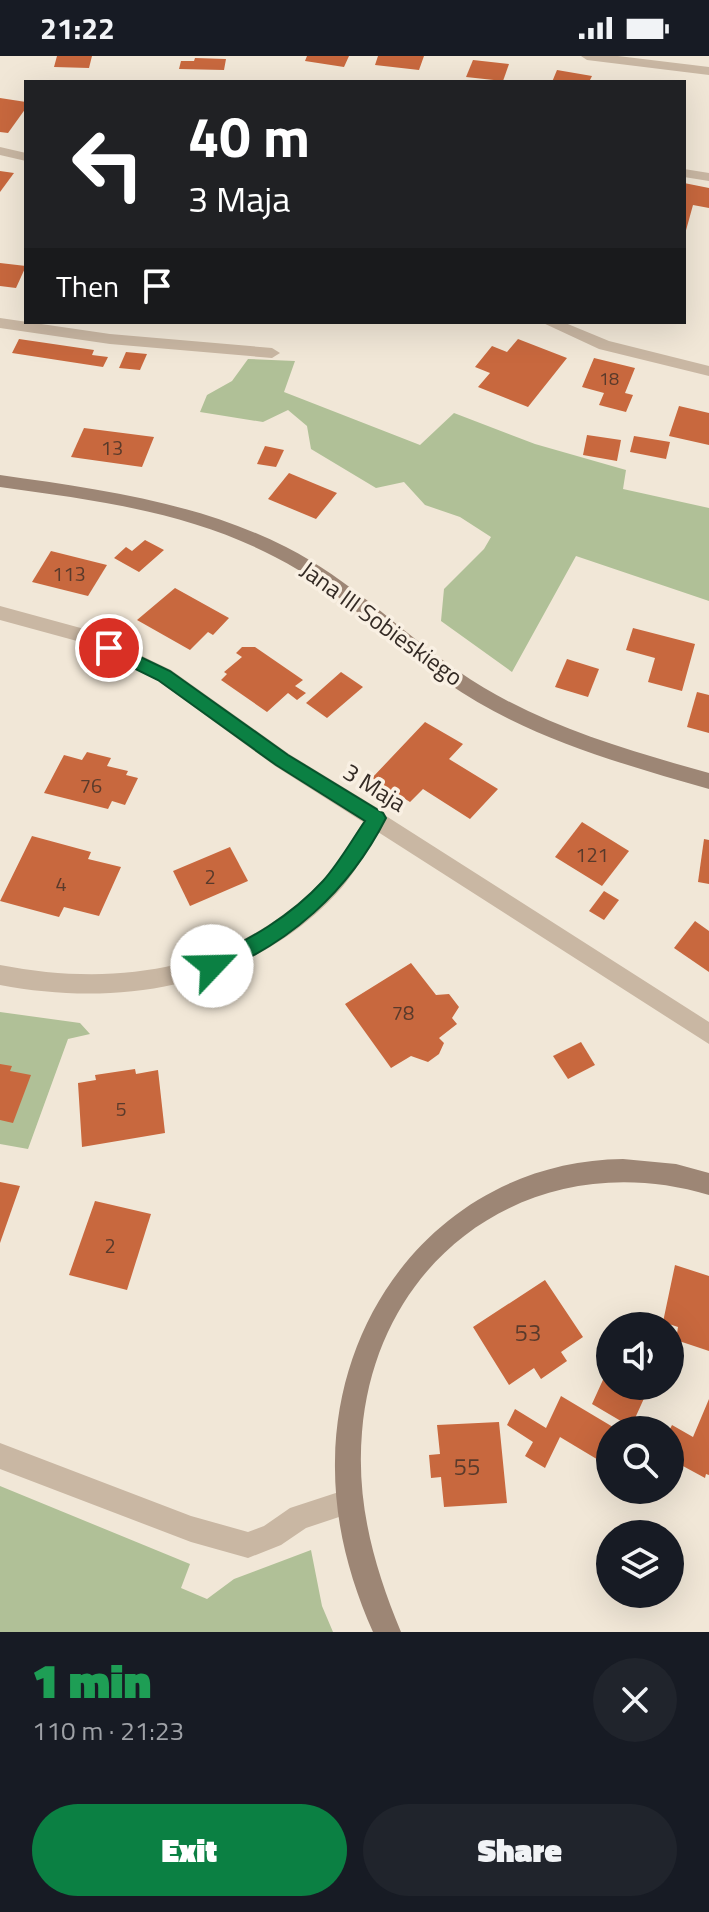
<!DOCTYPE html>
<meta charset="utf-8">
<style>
body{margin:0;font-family:"Titillium Web",sans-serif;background:#20242c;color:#f1f3f6;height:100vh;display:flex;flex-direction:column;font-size:30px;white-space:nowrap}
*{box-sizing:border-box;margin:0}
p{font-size:26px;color:#9ea1a6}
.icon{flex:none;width:44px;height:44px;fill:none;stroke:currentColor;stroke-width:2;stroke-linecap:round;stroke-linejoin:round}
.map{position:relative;height:1576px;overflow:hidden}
.drawer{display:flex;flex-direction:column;background:#171b24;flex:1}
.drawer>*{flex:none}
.top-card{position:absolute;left:24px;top:24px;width:662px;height:244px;border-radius:0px;box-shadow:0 8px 32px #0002;background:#202124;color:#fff;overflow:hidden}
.fabs{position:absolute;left:596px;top:1256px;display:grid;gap:16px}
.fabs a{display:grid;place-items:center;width:88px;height:88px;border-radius:50%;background:#171b24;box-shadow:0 8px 32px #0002;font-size:40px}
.pin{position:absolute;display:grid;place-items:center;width:68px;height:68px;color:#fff;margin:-34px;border:4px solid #fff;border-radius:50%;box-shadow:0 2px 8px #0007}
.me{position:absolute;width:88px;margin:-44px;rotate:66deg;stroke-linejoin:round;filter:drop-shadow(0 0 6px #0008)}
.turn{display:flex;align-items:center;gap:28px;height:168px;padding:0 32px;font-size:36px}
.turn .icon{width:104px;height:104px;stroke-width:2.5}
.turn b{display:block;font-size:56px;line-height:68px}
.then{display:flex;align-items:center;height:76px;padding:0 32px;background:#0003;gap:16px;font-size:30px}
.round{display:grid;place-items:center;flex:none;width:84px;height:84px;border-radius:42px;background:#20242c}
.summary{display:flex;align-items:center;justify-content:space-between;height:136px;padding:0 32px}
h1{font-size:48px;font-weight:800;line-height:60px;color:#1e9e55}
.button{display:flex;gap:16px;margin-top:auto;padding:16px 32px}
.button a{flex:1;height:92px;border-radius:48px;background:#0b8043;color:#fff;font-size:32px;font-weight:800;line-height:92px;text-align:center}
.button a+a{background:#20242c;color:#f1f3f6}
.status{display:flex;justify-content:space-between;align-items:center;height:56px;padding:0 40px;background:#171b24;direction:ltr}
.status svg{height:22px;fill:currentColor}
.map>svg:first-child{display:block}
.green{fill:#b0c097}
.building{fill:#c8683e}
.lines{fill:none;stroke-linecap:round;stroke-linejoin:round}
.minor{fill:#c9b7a3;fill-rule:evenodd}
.secondary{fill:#9d8675;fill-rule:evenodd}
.route{fill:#0b8043;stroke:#07532c;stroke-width:2}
.labels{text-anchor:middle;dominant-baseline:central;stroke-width:7;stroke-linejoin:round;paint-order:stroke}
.far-number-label{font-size:18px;fill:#593a2b}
.number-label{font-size:20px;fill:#593a2b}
.street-label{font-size:24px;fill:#342b25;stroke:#f9f0e3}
.near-number-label{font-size:24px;fill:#593a2b}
</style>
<div class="status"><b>21:22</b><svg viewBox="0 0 49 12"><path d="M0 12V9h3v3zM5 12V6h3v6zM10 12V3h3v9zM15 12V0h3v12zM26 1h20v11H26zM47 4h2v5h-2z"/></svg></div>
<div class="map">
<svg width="709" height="1576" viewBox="0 0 709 1576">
<rect width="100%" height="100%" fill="#f1e7d7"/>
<!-- green -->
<g class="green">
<path d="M248,303L295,305L284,336L420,389L454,357L535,388L626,414L623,433L709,452V545L576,500L512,616L441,565L444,533L484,493L491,481L460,461L425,449L404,426L376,432L311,393L307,370L288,354L263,366L200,356L207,339L232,325Z"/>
<path d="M0,956L80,967L90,978L68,983L28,1093L0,1088Z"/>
<path d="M0,1430L190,1508L181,1532L207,1543L234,1523L311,1494L322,1550L333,1576H0Z"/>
</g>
<!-- building -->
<g class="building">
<path d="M57,0H92L89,12L54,11Z"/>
<path d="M307,0H349L344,11L305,5Z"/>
<path d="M378,0H424L419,14L375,9Z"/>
<path d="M195,2L226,3L224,14L179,13L181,5H194Z"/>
<path d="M473,4L509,8L503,25L466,21Z"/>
<path d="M557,14L592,20L589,26H552Z"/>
<path d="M0,42L26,46V52L8,77L0,76Z"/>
<path d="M0,115L14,117L0,136Z"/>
<path d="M684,127L709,132V152L693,149L685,178Z"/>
<path d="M0,207L26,210L16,232L0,230Z"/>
<path d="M19,283L94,294L92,299L108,301L103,311L12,297Z"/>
<path d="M518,283L567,302L528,351L478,331L490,317L475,311L492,290L507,296Z"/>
<path d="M126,296L147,298L140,314L119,312Z"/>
<path d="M594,302L635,312L625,337L633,339L626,356L599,349L604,337L582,331Z"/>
<path d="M679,350L709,357V389L669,380Z"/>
<path d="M84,372L154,381L142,411L71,401Z"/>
<path d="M587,379L621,384L617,405L583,399Z"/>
<path d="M634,380L670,386L666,403L630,396Z"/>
<path d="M265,390L284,394L276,411L257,408Z"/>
<path d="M289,417L337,437L316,463L268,443Z"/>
<path d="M145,484L164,494L139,516L114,502L126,491L132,495Z"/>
<path d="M51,495L107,509L88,540L32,526Z"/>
<path d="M175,532L229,562L213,579L208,576L190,594L137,564Z"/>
<path d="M633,572L695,588L682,635L648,626L655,602L626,594Z"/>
<path d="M242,591H255L303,624L295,630L306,637L297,644L288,637L267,656L221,624L227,618L224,616L242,601L236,597Z"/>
<path d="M567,603L599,613L588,641L555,631Z"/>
<path d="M341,616L363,631L327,662L306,647Z"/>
<path d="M697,636L709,639V677L687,671Z"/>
<path d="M425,666L463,688L449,703L498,733L470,763L423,733L410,746L372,722Z"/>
<path d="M87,696L111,702L107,710L128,715L126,719L138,722L125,749L112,745L108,753L44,737L64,699L82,704Z"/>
<path d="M582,766L629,795L602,830L555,801Z"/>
<path d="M32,780L91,796L88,803L121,811L99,860L64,851L59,861L0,845Z"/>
<path d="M704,783L709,784V828L698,826Z"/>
<path d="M230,791L248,825L190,850L173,815Z"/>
<path d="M604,835L619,844L604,864L589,855Z"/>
<path d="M695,865L709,875V916L674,892Z"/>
<path d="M411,907L436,939L449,938L459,951L452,962L457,968L439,982L444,987L439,998L428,1006L411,1000L391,1012L345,948Z"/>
<path d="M581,986L595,1009L568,1023L553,1000Z"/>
<path d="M0,1008L12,1010L10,1015L31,1019L13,1067L0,1064Z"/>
<path d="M135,1013L136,1018L158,1014L165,1077L82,1091L78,1027L96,1024L95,1019Z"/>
<path d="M0,1126L20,1130L0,1187Z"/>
<path d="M95,1145L151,1158L127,1234L69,1219Z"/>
<path d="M675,1209L709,1220V1295L676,1284L678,1271L663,1266Z"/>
<path d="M545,1224L583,1281L561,1296L567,1305L541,1323L534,1312L509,1329L473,1271Z"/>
<path d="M607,1315L610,1317V1330H633L646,1338L631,1371L592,1348Z"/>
<path d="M561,1340L618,1374H610V1411L560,1381L545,1412L525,1400L533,1386L507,1369L515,1353L546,1372Z"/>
<path d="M709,1343V1419L706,1418L705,1422L670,1403V1373L672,1369L693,1381Z"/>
<path d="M499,1366L507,1447L444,1451L441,1421L431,1422L429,1399L440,1398L437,1369Z"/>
</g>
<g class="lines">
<!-- minor -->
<g class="minor">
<path d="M581,0H618L709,11V19L587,4Z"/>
<path d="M0,91L26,97V105L0,99Z"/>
<path d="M684,113L709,117V125L684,121Z"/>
<path d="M0,262L110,278L272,292L280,297L272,302L110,288L0,272Z"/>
<path d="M541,266H563L609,285L709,310V320L599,293Z"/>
<path d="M0,550L88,574L171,614L289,698L384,756L386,760L709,966V988L378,776C365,797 354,819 337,837C250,931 121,952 0,929V909C119,932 233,915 321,826C338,809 350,787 363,766L275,710L157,624L77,585L0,564Z"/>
<path d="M0,1387L191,1460L248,1476L264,1470L290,1452L348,1433L357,1437L361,1446L357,1455L306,1472L281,1489L248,1502L191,1486L0,1413Z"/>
</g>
<!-- secondary -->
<g class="secondary">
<path d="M0,419C98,433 197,446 286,491C350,523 400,575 458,615C533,667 622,693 709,717V733C618,707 525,681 446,626C388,586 339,533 275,501C190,456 94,444 0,431Z"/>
<path d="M623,1103L676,1108L709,1117V1139C537,1088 377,1196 362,1376C356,1447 374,1511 401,1576H373C349,1522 334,1465 335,1405C337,1242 456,1105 623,1103Z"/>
</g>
</g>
<!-- route -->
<path class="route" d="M109,586L170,615L288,699L383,757L386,762C349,835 288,890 212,918L205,916L202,910L205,904C249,884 290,861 323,825C339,807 352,784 365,765L276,709L158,624L103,597L101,592L103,588Z"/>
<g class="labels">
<!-- far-number labels -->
<g class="far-number-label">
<text x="609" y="322">18</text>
</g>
<!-- number labels -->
<g class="number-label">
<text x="112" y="391">13</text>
<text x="69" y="517">113</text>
<text x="91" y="729">76</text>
<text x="592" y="798">121</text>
<text x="210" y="820">2</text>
<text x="61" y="827">4</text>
<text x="403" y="956">78</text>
<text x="121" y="1052">5</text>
<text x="110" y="1189">2</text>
</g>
<!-- street labels -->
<g class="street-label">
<text transform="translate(382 567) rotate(36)">Jana III Sobieskiego</text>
<text transform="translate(375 731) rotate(32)">3 Maja</text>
</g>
<!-- near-number labels -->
<g class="near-number-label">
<text x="528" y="1276">53</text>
<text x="467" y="1410">55</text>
</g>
</g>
</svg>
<div class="fabs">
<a><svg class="icon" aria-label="sound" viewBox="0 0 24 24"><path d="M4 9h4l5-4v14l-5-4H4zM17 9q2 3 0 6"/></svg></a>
<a><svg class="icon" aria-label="search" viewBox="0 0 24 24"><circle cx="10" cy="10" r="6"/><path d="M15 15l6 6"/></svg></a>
<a><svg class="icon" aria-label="layers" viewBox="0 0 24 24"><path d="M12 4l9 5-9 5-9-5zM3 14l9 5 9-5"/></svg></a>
</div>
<div class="pin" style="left:109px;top:592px;background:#d93025"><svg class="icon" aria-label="arrive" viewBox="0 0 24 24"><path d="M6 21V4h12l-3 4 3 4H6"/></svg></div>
<svg class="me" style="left:212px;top:910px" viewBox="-20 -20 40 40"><circle r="19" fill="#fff"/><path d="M0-13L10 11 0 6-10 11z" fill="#0b8043"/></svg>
<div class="top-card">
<div class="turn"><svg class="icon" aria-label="left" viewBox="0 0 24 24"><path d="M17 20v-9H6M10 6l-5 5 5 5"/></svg><div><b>40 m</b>3 Maja</div></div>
<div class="then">Then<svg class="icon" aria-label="arrive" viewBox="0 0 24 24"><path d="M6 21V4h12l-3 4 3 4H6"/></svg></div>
</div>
</div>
<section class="drawer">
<div class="summary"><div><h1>1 min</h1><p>110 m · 21:23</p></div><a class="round"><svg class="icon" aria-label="close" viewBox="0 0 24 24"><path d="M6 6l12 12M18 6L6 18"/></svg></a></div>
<div class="button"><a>Exit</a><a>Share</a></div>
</section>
